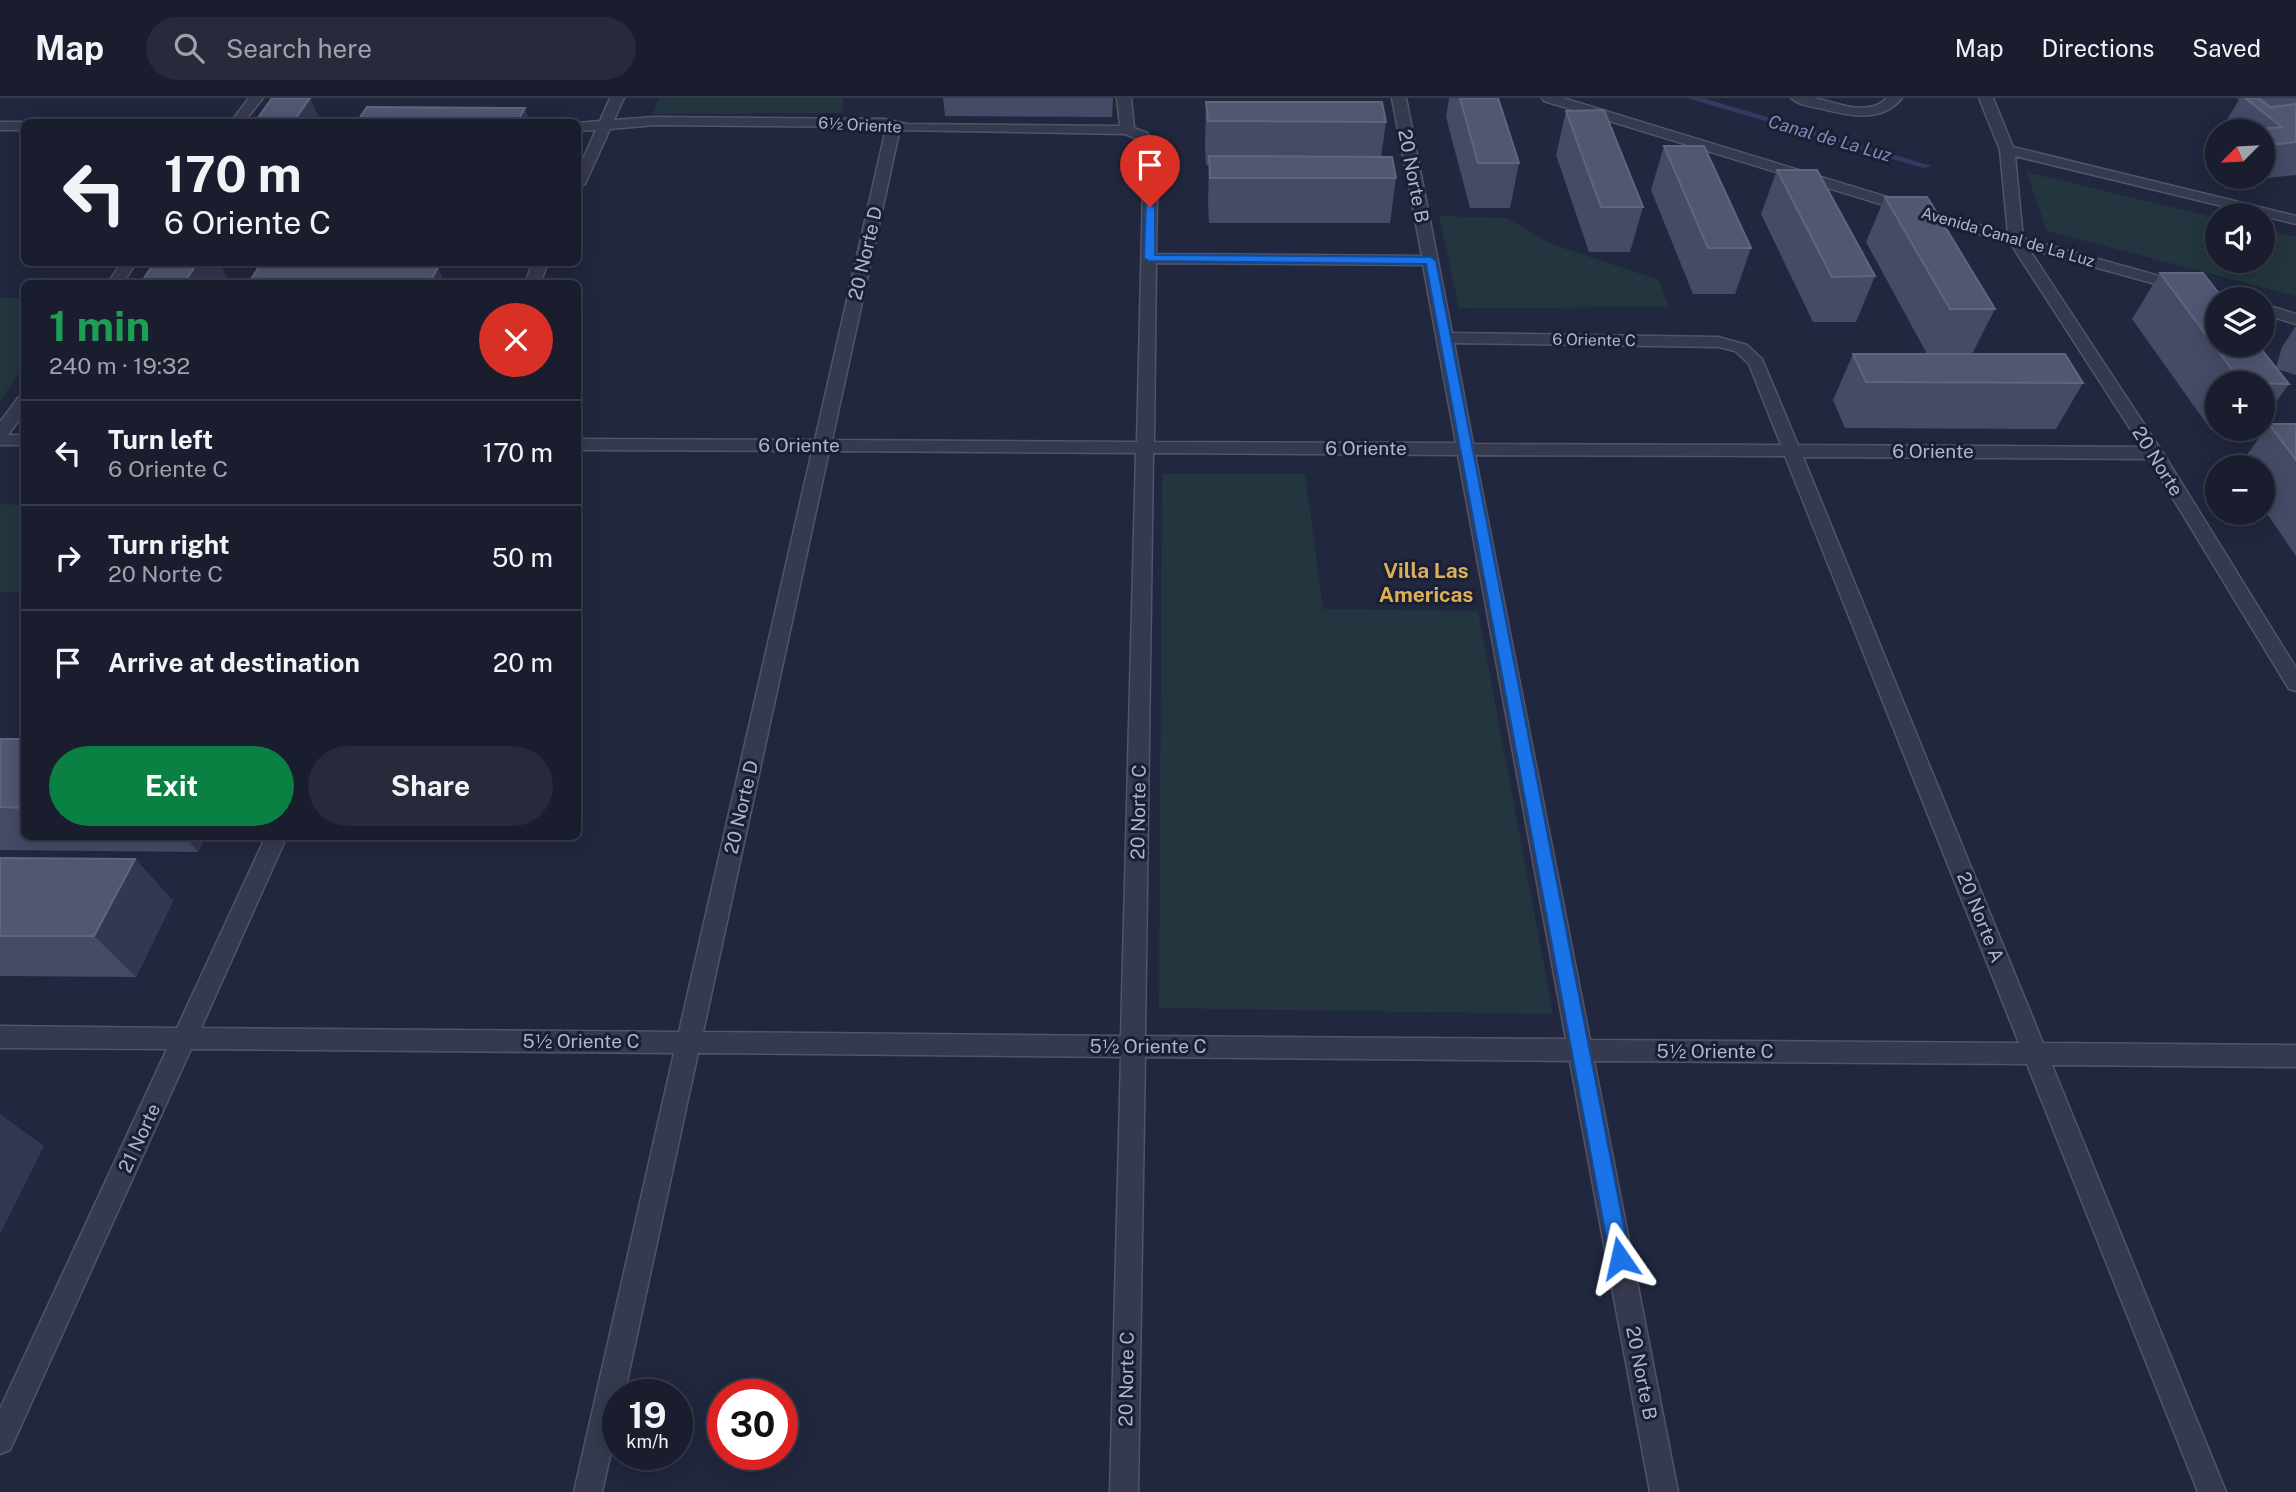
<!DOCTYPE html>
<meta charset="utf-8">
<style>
body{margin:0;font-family:"Public Sans",sans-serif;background:#262a3a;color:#f1f3f6;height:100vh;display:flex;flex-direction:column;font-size:26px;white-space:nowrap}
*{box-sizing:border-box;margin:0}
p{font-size:23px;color:#9fa2aa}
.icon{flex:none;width:38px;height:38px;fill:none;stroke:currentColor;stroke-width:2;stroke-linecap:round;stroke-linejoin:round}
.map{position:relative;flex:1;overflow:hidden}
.details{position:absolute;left:21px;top:182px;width:560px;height:560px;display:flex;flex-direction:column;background:#191d2e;border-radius:10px;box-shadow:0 4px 18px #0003,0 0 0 2px #373b4a}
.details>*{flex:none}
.top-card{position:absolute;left:21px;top:21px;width:560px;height:147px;border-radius:10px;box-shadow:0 4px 18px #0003,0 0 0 2px #373b4a;background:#191d2e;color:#f1f3f6;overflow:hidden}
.needle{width:46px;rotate:246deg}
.controls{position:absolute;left:2205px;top:21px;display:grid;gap:14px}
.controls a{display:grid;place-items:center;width:70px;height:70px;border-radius:50%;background:#191d2e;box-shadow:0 4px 18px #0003,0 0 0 2px #373b4a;font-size:35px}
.speed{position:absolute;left:602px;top:1281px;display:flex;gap:14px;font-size:35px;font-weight:700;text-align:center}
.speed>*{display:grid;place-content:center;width:91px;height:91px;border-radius:50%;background:#191d2e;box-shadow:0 4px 18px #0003,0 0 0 2px #373b4a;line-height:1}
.speed small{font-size:18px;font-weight:400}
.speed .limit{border:10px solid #d22;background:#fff;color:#111}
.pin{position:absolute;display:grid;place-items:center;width:60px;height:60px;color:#fff;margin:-72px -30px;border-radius:50% 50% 50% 0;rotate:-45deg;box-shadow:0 0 7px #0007}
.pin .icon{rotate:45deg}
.me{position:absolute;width:77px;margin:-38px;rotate:349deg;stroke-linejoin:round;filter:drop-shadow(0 0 5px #0008)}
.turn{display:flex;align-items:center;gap:24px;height:147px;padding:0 28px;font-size:32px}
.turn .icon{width:91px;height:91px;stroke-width:2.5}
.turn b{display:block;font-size:49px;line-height:60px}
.round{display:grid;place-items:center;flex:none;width:74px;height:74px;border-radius:37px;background:#262a3a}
.overview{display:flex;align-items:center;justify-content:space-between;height:119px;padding:0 28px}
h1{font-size:42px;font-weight:700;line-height:52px;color:#1e9e55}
.cta{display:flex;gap:14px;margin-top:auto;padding:14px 28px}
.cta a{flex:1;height:80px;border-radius:42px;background:#0b8043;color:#fff;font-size:28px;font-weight:700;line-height:80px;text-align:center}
.cta a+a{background:#262a3a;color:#f1f3f6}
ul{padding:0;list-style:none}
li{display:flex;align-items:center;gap:21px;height:105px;padding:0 28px;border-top:2px solid #373b4a}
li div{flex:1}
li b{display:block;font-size:26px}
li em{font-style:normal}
header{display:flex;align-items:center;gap:42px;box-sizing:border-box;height:98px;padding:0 35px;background:#191d2e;border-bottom:2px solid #373b4a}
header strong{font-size:33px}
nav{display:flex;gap:38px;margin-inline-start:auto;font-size:24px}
.search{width:490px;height:63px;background:#262a3a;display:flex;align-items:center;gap:18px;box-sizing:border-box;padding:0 24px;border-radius:38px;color:#9fa2aa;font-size:26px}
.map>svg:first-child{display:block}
.green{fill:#23363f}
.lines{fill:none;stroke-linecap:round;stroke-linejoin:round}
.stream{fill:#323b65;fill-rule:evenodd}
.minor-casing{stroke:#505569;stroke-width:3}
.minor{fill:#353a4e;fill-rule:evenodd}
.wall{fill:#454b66}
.shaded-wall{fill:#323852}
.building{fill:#515671;stroke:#60657f;stroke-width:2}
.route{fill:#1a73e8;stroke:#114b97;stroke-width:2}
.labels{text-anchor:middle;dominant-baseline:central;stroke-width:6;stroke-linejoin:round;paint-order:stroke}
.far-street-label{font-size:16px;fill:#b1b5c9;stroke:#1a1f33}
.far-water-label{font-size:18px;font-style:italic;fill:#7e8ab8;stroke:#1a1f33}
.street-label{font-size:19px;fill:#b1b5c9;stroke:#1a1f33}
.neighbourhood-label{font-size:21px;font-weight:bold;fill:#ddb058;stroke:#1a1f33}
</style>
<header>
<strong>Map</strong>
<div class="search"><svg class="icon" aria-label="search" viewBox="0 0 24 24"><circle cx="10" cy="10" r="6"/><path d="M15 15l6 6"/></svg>Search here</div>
<nav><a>Map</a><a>Directions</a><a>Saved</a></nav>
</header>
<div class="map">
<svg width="2296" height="1394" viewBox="0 0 2296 1394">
<rect width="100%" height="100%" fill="#21273e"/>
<!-- green -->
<g class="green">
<path d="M659,0H844L841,15L653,16Z"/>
<path d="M2026,74L2217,120V163H2263V131L2296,139V198L2047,133Z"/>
<path d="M1439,118L1507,120L1551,146L1659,182L1669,209L1459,210Z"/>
<path d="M0,200H24V267L0,303Z"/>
<path d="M1162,376H1305L1323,511L1478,513L1553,916L1159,910Z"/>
<path d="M0,406L24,407V494H0Z"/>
</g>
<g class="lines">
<!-- stream -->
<path class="stream" d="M1687,0H1703L1932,68L1923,70Z"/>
<defs>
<g id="minor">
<path d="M249,0H263L244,24H231Z"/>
<path d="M610,0H624L614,22L655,19L884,21L907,26L1120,28L1117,0H1131L1134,30L1147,35L1158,48L1156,156L1422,158L1392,0H1406L1452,235L1718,239L1747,247L1762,261L1798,347L2142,349L2011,146L1544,3L1542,0H1563L2008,136L2000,52L1979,0H1993L2013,49L2296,118V126L2015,58L2023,140L2231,198L2234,201H2217V203L2029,151L2163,355L2296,570V593L2289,591L2149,361L1803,359L2043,945L2296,947V969L2052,967L2226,1394H2198L2027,966L1594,963L1678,1394H1650L1570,963L1145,959L1138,1394H1110L1121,959L698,955L624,1297H618V1323L602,1394H574L674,955L191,951L10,1352L0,1356V1311L167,951L0,950V928L177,930L266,738H287L201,930L679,934L812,353L578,352V341L815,342L885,35L880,29L655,27L610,31L585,86L578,90V72L596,32L578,33V25L600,23ZM897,32L1125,36L1137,41L1144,49L1137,344L832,342L899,35ZM1156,165L1423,167L1456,345L1154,344ZM1454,245L1718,249L1735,253L1749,266L1781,347L1473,346ZM829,353L1136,355L1121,938L703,934ZM1153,355L1458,357L1566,941L1145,938ZM1475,357L1785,358L2019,945L1590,942Z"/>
<path d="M1791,0C1799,0 1806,0 1814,0C1837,4 1867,20 1887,0H1902C1882,25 1850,18 1823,11C1813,9 1799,7 1791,0Z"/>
<path d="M0,24H26L24,32H0Z"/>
<path d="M122,164H137L122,186H107Z"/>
<path d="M533,164H548L540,186H525Z"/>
<path d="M2263,206L2296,216V226L2263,216Z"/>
<path d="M24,299V315L8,337H24V347H0V324L18,300Z"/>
</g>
</defs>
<!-- minor casing -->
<use href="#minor" class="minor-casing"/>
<!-- minor -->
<use href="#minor" class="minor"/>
</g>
<!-- wall -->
<g class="wall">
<path d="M943,0H1113L1112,19L945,18Z"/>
<path d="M1449,0H1498L1519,65L1510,110H1470L1446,19Z"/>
<path d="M2236,0H2296V77L2248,82L2244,79H2263V33H2224L2221,31L2239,2Z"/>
<path d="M1206,4L1386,24L1381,59L1396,80L1390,125H1209L1208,103L1209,67H1206L1205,48Z"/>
<path d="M1566,13L1643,109L1630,154H1589L1556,57Z"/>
<path d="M1664,48L1751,150L1735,196H1693L1651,92Z"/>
<path d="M1777,72L1875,178L1856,224H1813L1761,116Z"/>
<path d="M1885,99L1995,211L1972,256L2083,285L2056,331L1845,330L1833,302L1853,256H1927L1866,144Z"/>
<path d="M2160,175L2276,270L2282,249L2296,228V277L2277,271L2289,286L2263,322V285H2217V331H2257L2256,332H2211L2132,221Z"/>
<path d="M2269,326H2296V458L2263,410V369H2238Z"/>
<path d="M0,641H24V738H206L198,754L0,752Z"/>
<path d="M0,760L135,761L173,803L136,879L0,878Z"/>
</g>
<!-- shaded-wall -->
<g class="shaded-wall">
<path d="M310,0L321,24H293Z"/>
<path d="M525,10L530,24H517Z"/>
<path d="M198,164H219L231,186H183Z"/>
<path d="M438,169L445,186H429Z"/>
<path d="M185,738H206L198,754Z"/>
<path d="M135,761L173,803L136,879L94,838Z"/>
<path d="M0,1016L44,1048L0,1136Z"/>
</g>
<!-- building -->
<g class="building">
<path d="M272,0H310L293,24H255Z"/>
<path d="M1460,0H1498L1519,65H1478Z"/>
<path d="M2245,0H2258L2270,9L2296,6V44L2269,47L2263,42V33H2252L2250,32L2282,29Z"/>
<path d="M1206,4H1382L1386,24L1208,23Z"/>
<path d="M367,9L525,10L517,24H357Z"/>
<path d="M1604,12L1643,109H1601L1566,13Z"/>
<path d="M1664,48H1704L1751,150H1708Z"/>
<path d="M1209,58L1392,59L1396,80H1210Z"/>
<path d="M1777,72H1817L1875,178L1832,179Z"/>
<path d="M1885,99H1927L1995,211H1950Z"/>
<path d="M155,164H198L183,186H140Z"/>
<path d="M260,167L438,169L429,186H248Z"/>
<path d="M2160,175H2203L2223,201H2217V247H2258L2289,286L2242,285Z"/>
<path d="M1853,256H2065L2083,285L1866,284Z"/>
<path d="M2269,326H2296V362Z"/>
<path d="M0,641H24V710L0,709Z"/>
<path d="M0,760L135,761L94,838H0Z"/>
</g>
<!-- route -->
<path class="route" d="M1146,106L1155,109V157L1431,159L1436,163L1630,1160L1627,1167L1620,1170L1613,1167L1610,1160L1426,166L1149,163L1144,160Z"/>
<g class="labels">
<!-- far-street labels -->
<g class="far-street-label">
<text transform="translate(860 27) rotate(3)">6½ Oriente</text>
<text transform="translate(2008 139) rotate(16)">Avenida Canal de La Luz</text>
<text transform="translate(1594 242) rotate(1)">6 Oriente C</text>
</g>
<!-- far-water labels -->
<g class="far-water-label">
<text transform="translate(1830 40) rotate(16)">Canal de La Luz</text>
</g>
<!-- street labels -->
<g class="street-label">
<text transform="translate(1414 78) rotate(79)">20 Norte B</text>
<text transform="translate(865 155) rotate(-77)">20 Norte D</text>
<text x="799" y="347">6 Oriente</text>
<text x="1366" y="350">6 Oriente</text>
<text x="1933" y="353">6 Oriente</text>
<text transform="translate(2158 363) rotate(58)">20 Norte</text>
<text transform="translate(741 709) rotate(-77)">20 Norte D</text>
<text transform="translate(1138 714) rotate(-89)">20 Norte C</text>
<text transform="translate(1981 819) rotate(68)">20 Norte A</text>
<text x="581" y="943">5½ Oriente C</text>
<text x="1148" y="948">5½ Oriente C</text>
<text x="1715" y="953">5½ Oriente C</text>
<text transform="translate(139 1040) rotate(-65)">21 Norte</text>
<text transform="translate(1642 1275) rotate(79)">20 Norte B</text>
<text transform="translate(1126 1281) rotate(-89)">20 Norte C</text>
</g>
<!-- neighbourhood labels -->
<g class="neighbourhood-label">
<text x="1426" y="472">Villa Las<tspan x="1426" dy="24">Americas</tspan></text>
</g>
</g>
</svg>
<div class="controls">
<a><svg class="needle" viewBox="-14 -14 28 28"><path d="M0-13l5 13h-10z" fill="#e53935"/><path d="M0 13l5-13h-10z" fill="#9fa2aa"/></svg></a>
<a><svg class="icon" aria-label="sound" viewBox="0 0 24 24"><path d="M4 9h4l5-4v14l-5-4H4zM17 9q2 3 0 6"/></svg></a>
<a><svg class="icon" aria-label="layers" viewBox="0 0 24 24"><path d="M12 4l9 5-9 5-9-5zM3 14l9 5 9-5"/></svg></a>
<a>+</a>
<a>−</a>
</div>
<div class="speed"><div>19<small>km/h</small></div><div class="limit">30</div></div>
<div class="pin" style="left:1150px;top:109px;background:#d93025"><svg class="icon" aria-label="arrive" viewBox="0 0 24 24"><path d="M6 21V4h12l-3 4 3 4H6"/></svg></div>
<svg class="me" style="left:1620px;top:1160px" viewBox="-20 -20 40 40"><path d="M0-17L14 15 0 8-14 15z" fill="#1a73e8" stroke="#fff" stroke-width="4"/></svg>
<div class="top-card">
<div class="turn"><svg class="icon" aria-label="left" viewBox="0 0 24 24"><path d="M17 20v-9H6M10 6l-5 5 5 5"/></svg><div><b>170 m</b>6 Oriente C</div></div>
</div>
<section class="details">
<div class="overview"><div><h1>1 min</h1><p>240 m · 19:32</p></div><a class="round" style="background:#d93025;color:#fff"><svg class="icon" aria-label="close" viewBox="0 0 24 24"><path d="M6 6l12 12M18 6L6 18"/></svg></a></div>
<ul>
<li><svg class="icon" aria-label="left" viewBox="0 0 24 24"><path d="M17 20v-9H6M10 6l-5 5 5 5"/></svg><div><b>Turn left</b><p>6 Oriente C</p></div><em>170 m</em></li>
<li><svg class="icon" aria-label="right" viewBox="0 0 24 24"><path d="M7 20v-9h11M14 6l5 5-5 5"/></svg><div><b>Turn right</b><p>20 Norte C</p></div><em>50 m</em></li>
<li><svg class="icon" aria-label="arrive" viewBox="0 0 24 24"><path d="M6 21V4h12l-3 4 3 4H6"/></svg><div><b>Arrive at destination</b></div><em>20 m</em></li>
</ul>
<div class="cta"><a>Exit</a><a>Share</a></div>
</section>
</div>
